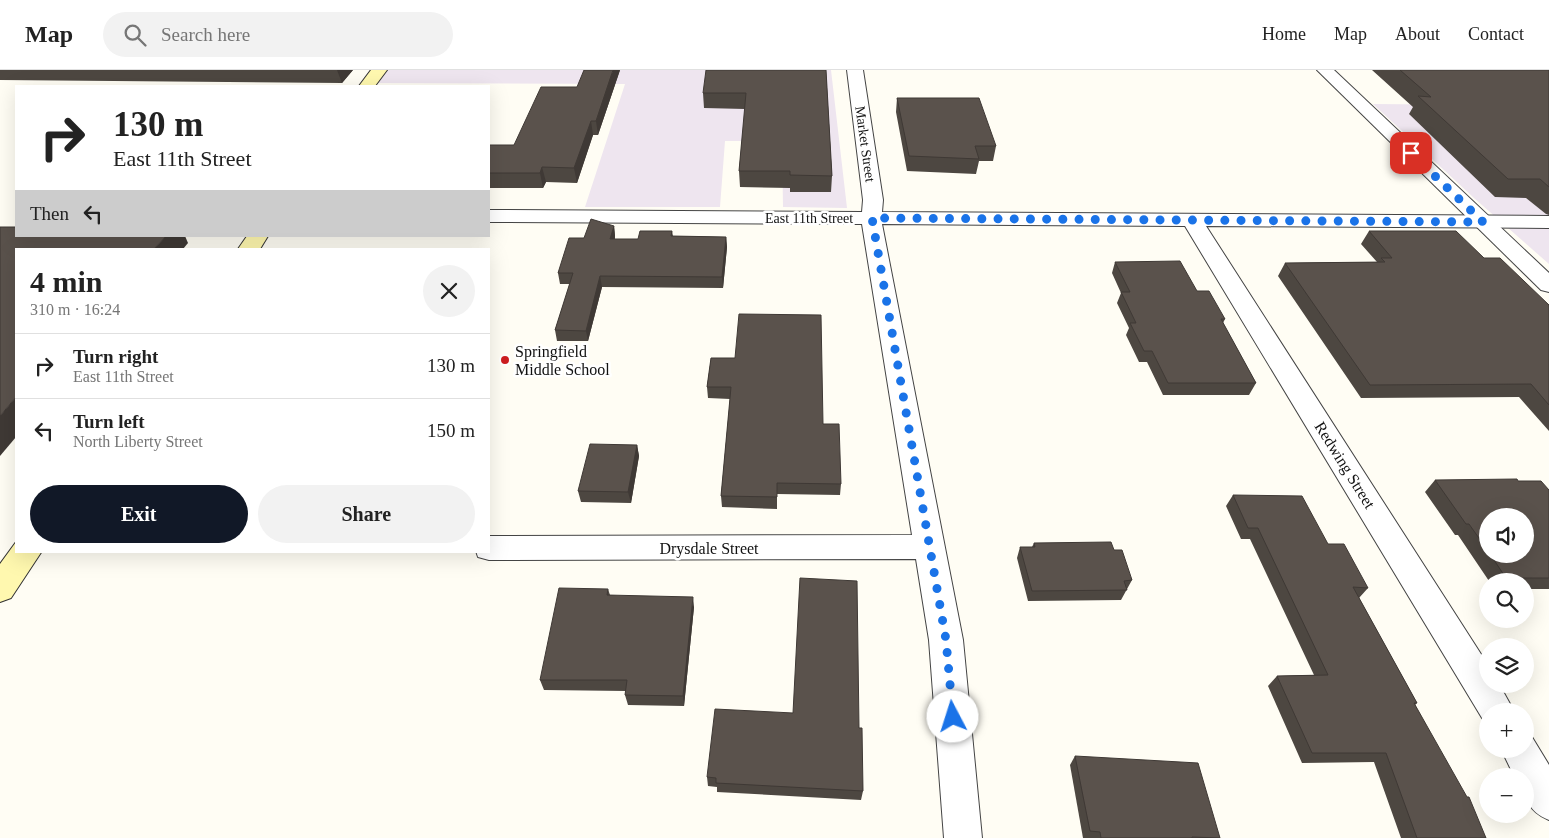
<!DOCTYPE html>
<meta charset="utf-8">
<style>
body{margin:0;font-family:Georgia,serif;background:#f2f2f2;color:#222;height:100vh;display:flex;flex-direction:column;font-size:19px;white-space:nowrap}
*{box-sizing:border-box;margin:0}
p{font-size:16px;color:#767676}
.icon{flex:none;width:28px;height:28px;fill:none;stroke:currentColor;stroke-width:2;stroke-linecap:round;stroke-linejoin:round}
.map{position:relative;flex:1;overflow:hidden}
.details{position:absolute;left:15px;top:178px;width:475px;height:305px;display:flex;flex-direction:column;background:#fff;border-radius:0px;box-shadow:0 5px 20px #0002}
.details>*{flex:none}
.hud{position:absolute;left:15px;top:15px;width:475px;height:152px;border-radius:0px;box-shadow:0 5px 20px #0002;background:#fff;color:#222;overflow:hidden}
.tools{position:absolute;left:1479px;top:438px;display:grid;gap:10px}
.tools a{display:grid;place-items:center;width:55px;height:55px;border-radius:50%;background:#fff;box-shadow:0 5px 20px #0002;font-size:25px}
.pin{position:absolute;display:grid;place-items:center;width:42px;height:42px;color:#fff;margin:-21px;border-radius:10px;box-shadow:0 2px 8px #0006}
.me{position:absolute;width:55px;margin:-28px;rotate:355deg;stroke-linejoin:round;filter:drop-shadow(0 0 4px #0008)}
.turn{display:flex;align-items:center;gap:18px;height:105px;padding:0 15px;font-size:22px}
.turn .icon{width:65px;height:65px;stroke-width:2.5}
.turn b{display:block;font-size:35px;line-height:42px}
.then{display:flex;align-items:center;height:48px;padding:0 15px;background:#0003;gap:10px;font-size:19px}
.round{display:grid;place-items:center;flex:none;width:52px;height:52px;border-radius:26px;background:#f2f2f2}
.headline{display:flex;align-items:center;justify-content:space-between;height:85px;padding:0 15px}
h1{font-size:30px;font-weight:600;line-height:38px}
.cta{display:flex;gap:10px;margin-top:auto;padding:10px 15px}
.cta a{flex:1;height:58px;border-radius:30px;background:#111827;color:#fff;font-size:20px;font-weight:600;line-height:58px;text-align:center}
.cta a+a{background:#f2f2f2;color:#222}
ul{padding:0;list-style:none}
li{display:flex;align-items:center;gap:15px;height:65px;padding:0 15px;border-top:1px solid #e0e0e0}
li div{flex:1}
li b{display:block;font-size:19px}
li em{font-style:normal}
header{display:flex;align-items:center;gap:30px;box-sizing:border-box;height:70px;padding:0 25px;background:#fff;border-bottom:1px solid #e0e0e0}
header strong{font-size:24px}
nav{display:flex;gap:28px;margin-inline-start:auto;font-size:18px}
.search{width:350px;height:45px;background:#f2f2f2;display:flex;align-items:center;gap:12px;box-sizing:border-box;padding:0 18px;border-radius:28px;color:#767676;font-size:19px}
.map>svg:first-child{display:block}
.industrial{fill:#eee5ef}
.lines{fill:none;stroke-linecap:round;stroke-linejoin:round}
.minor-casing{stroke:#444;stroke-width:2}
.tertiary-casing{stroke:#444;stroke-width:2}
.secondary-casing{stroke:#333;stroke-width:2}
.minor{fill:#fff;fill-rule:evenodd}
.tertiary{fill:#fff;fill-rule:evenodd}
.secondary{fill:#fff8af;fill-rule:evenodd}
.wall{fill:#4d4741;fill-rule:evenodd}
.shaded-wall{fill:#3f3935}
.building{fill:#5a524c;stroke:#3f3935}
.route{stroke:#1a73e8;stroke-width:9;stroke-dasharray:0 16.2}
.poi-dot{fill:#cd1d20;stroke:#fff;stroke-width:2}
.labels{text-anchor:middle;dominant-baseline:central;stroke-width:5;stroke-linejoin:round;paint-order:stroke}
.far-street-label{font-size:14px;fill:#111;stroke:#fff}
.poi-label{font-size:16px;fill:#111;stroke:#fff;text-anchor:start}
.street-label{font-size:16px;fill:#111;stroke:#fff}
</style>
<header>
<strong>Map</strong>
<div class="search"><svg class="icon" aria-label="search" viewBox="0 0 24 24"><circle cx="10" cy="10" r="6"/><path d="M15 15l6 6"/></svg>Search here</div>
<nav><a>Home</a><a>Map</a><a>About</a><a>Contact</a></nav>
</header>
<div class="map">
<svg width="1549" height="768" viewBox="0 0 1549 768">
<rect width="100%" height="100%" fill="#fffdf4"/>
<!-- industrial -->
<g class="industrial">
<path d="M370,0H831L847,138L783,137L782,71H725L720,137H585L625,14L360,13Z"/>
<path d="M1549,0V194L1474,128L1373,34L1495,35Z"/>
</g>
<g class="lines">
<defs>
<g id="minor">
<path d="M847,0H863L883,130L882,142L1549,146V158L1206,156L1488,595V614H1499L1514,641H1488V654L1485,653L1185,156L882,154L963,570L982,768H944L929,570L916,489L489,490L478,487L476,481H489V466L912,465L862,154L489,152V140L862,142L863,130Z"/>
<path d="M1525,664L1532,667L1549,695V750C1527,741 1525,728 1525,706H1514L1501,679H1525Z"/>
</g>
<path id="tertiary" d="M1317,0H1334L1549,203V222L1541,220Z"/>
<g id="secondary">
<path d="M371,0H387L375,16H359Z"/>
<path d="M247,166H268L260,179H238Z"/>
<path d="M16,472V481H42L11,528L0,532V494Z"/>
</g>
</defs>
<!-- minor casing -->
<use href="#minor" class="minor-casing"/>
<!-- tertiary casing -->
<use href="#tertiary" class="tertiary-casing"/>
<!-- secondary casing -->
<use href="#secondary" class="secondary-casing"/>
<!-- minor -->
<use href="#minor" class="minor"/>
<!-- tertiary -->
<use href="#tertiary" class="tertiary"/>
<!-- secondary -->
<use href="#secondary" class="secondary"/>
</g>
<!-- wall -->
<g class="wall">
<path d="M0,0H353L342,13L0,10Z"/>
<path d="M620,0L598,65H593L577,113L546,112L543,118H489V75H514L577,17Z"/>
<path d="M826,0L832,106L831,122H790V118L740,117L739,101L745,39L704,38L703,23Z"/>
<path d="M1372,0H1549V145L1546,144L1526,128L1495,127L1409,44L1413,37Z"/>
<path d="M897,28L996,76L993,91H979L976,104L907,101L896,42Z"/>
<path d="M614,156L615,166V169H638L672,161L673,166L726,167L727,177L723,218L602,217L588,271H557L555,260L570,214H560L558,203L584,168Z"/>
<path d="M1369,161L1484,188L1549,235V361L1519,327L1361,328L1278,206L1285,193L1377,192L1361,174Z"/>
<path d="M1115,192L1197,221L1225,249L1223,253L1256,313L1249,325H1163L1147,292H1139L1126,265L1129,258L1117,233L1121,223L1112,203Z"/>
<path d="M711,288L823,354L841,414L840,425L777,424V439L722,437L721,426L730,329L708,328L707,317Z"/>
<path d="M637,375L639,386L631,433L581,432L578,421Z"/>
<path d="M1435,410L1518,411L1549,420V519H1525V511H1489L1458,465H1455L1425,422ZM1488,446L1525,484H1488Z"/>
<path d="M1233,425L1328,474L1368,518L1359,528L1417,633L1415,635L1486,768H1401L1374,692L1302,693L1268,616L1277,606L1314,605L1250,469H1241L1226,436Z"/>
<path d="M1034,473L1114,480L1132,510L1121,530L1028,531L1017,488L1020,477H1032Z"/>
<path d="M608,519L610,525L694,537L684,636L628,635L625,625L626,621L544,620L540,610Z"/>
<path d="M859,658L863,721L861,730L717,722V717L708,716L707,707Z"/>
<path d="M1075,686L1220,768H1083L1070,695Z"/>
</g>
<!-- shaded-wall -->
<g class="shaded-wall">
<path d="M337,0H353L342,13Z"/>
<path d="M613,0H620L598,65L596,51Z"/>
<path d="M591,51L593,65L577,113L574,98Z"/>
<path d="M542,97L546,112L543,118L540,103Z"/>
<path d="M614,156L615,166L612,179L610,169Z"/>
<path d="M166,166H185L188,173L183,179H154Z"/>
<path d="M726,167L727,177L723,218L722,207Z"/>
<path d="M600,206L602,217L588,271L586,261Z"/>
<path d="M16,327V367L0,386V346Z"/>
<path d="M637,375L639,386L631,433L628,422Z"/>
<path d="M693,527L694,537L684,636L683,626Z"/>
</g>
<!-- building -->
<g class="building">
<path d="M584,0H613L596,51H591L574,98L542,97L540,103H489V75H514L541,17H577Z"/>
<path d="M706,0H826L832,106L790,105V101H739L746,23H703Z"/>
<path d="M1400,0H1549V117L1540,109H1508L1418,26L1431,27Z"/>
<path d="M897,28H979L996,76H975L979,89L909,86Z"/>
<path d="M591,149L614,156L610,169H638L640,161H672L671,166L726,167L722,207L600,206L586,261L555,260L573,203H558L569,168H584Z"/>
<path d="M0,157H16V166H166L154,179H16V327L0,346Z"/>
<path d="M1369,161H1456L1484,188H1500L1549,235V335L1531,314L1370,315L1285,193L1385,192L1381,188H1392Z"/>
<path d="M1180,191L1197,221H1209L1225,249H1221L1256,313H1168L1152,281H1144L1130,253H1136L1121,222H1130L1115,192Z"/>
<path d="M739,244L821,245L823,354H839L841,414L777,413V427L721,426L731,317H707L711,288H735Z"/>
<path d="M590,374L637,375L628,422L578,421Z"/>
<path d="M1517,409L1518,411H1541L1549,420V508H1506L1490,484H1525V446H1488V481L1469,454H1466L1435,410Z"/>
<path d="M1233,425L1302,426L1328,474H1344L1368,518L1353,517L1417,633H1414L1467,727H1469L1486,768H1417L1386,683H1312L1277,606L1328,605L1258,458H1248Z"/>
<path d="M1111,472L1114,480H1122L1132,510L1124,511L1127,520L1032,521L1020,477H1035L1034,473Z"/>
<path d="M800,508L857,511L859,658H862L863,721L716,713V708L707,707L715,639L793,643Z"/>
<path d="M559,518L608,519L607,525L693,527L683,626L625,625L627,610H540Z"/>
<path d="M1075,686L1198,693L1220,768L1192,767V768H1101L1100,762L1090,761Z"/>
</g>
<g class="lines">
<!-- route -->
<path class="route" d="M953,647L946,570L872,148L1483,152L1411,83"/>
</g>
<!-- markers -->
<circle class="poi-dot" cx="505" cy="290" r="5"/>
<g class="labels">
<!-- far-street labels -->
<g class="far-street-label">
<text transform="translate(865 74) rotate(82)">Market Street</text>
<text x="809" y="148">East 11th Street</text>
</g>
<!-- poi labels -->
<g class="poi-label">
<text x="515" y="281">Springfield<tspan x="515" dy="18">Middle School</tspan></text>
</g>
<!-- street labels -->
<g class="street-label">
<text transform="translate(1345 395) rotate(58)">Redwing Street</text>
<text x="709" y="478">Drysdale Street</text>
</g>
</g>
</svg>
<div class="tools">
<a><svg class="icon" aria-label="sound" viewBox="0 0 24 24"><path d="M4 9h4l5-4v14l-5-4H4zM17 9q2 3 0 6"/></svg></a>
<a><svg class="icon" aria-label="search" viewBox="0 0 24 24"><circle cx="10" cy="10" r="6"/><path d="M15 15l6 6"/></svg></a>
<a><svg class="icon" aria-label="layers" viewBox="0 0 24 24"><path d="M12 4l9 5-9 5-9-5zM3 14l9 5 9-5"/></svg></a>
<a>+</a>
<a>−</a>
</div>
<div class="pin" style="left:1411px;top:83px;background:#d93025"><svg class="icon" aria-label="arrive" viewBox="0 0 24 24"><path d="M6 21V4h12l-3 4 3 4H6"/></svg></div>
<svg class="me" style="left:953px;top:647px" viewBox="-20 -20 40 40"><circle r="19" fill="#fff"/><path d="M0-13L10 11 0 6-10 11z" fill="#1a73e8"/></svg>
<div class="hud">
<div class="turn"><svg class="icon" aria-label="right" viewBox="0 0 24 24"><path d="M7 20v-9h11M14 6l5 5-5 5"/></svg><div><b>130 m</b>East 11th Street</div></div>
<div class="then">Then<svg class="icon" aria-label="left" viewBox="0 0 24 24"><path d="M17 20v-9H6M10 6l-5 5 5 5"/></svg></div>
</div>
<section class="details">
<div class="headline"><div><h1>4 min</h1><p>310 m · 16:24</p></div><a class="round"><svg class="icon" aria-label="close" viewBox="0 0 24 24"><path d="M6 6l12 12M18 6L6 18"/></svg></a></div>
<ul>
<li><svg class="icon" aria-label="right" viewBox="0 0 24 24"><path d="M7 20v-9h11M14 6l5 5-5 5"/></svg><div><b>Turn right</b><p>East 11th Street</p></div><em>130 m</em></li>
<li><svg class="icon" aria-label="left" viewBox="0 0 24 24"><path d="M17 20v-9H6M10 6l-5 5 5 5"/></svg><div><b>Turn left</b><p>North Liberty Street</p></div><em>150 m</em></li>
</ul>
<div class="cta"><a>Exit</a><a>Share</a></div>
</section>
</div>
